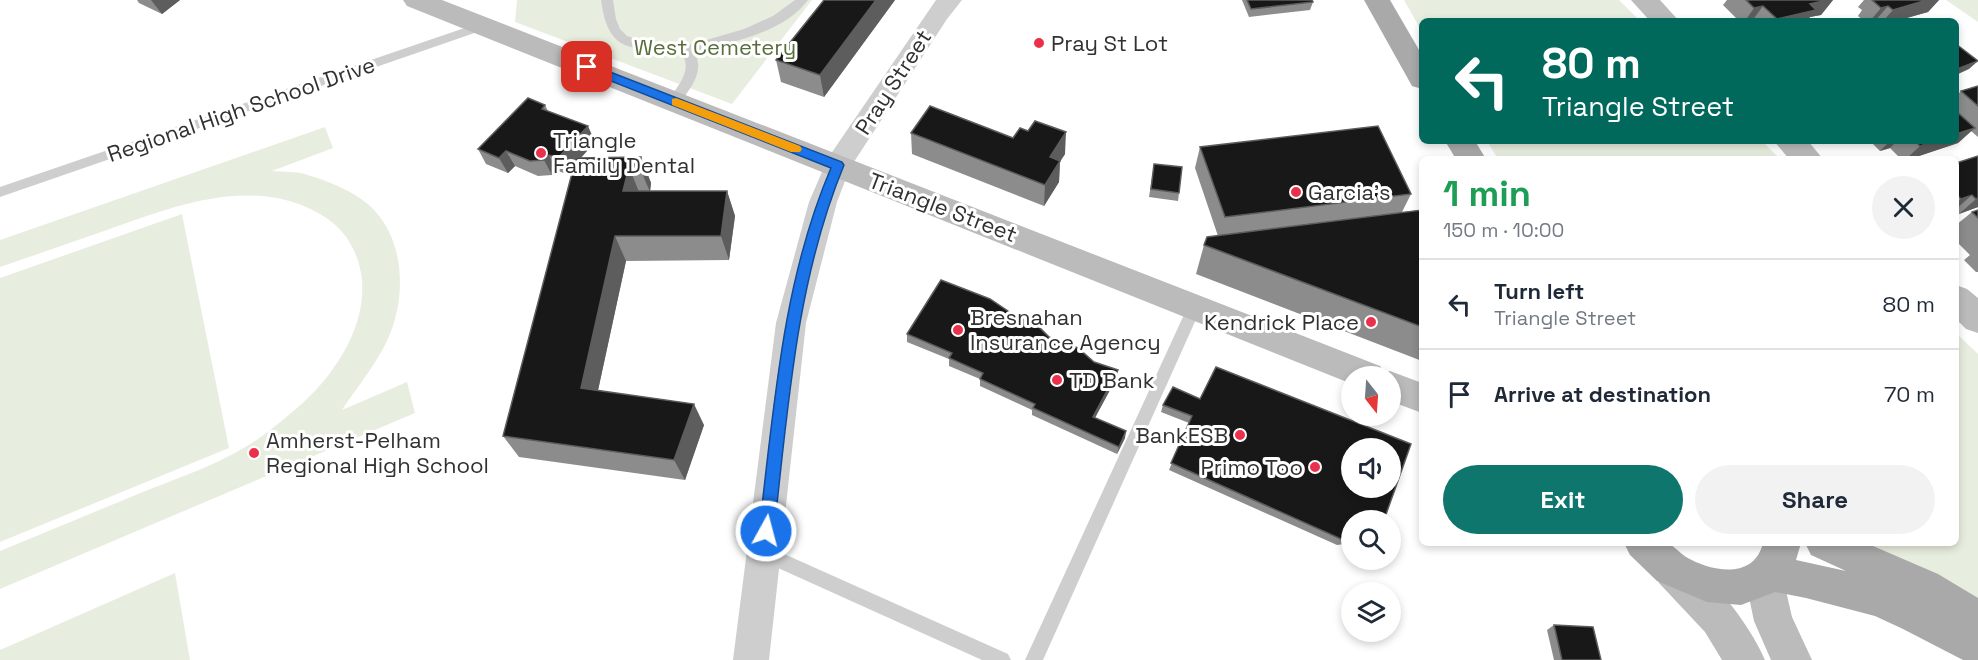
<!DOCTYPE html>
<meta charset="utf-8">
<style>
body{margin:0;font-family:"Space Grotesk",sans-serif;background:#f2f2f3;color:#1f2937;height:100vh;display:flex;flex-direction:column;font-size:22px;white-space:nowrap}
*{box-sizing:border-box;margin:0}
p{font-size:20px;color:#747a83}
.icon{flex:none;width:33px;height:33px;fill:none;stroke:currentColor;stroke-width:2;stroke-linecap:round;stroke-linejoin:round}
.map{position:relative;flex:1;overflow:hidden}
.panel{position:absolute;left:1419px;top:156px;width:540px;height:390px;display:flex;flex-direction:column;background:#fff;border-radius:9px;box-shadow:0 3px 9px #0003}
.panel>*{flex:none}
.hud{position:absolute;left:1419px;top:18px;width:540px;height:126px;border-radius:9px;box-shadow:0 3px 9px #0003;background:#00695c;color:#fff;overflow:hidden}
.needle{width:39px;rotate:163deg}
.tools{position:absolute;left:1341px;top:366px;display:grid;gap:12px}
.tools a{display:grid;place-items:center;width:60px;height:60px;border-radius:50%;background:#fff;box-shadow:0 3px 9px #0003;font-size:30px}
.pin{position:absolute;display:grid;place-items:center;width:51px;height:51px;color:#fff;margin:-26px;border-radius:12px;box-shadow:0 3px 9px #0006}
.me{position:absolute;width:66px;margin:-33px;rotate:7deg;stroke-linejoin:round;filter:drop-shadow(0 0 4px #0008)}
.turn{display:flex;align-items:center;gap:21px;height:126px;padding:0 24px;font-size:27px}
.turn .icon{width:78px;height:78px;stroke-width:2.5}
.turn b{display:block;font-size:42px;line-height:51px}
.round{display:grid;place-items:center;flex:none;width:63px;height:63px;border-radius:32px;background:#f2f2f3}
.summary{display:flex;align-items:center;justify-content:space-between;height:102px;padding:0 24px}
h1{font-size:36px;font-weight:700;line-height:45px;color:#1e9e55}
.button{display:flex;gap:12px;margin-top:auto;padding:12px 24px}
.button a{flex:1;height:69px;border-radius:36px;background:#0f766e;color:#fff;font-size:24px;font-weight:700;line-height:69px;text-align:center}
.button a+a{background:#f2f2f3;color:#1f2937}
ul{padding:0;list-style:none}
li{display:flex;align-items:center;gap:18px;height:90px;padding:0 24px;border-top:2px solid #e0e1e3}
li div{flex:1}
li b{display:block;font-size:22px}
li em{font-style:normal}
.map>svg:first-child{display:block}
.green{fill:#e8eedf}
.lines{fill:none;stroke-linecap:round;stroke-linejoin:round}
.lane{fill:#cecece;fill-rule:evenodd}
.street{fill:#cecece;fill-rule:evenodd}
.secondary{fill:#bbb;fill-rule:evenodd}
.primary{fill:#a9a9a9;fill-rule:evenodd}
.wall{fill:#8c8c8c}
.shaded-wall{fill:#5d5d5d}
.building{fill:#181818;stroke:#5d5d5d;stroke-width:1.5;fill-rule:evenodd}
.route{fill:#1a73e8;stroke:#114b97;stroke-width:1.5}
.slow{fill:#f59e0b}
.poi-dot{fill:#eb304c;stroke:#fff;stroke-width:2}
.labels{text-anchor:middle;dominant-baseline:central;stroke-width:6;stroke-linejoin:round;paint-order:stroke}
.poi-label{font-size:22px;fill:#313131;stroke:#fff;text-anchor:start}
.park-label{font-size:22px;fill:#586f3c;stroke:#fff}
.street-label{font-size:22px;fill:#313131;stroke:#fff}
</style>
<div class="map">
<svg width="1978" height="660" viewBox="0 0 1978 660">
<rect width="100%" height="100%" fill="#fff"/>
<!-- green -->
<g class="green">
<path d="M517,0H812L732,104L515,22Z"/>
<path d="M1404,0H1619L1640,21H1422V32Z"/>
<path d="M1946,0H1978V22Z"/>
<path d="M325,127L333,148L272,171C283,172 297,171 308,175C328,181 353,191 369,205C406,238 407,299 387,341C375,366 357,387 342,410L407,382L415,413L0,589V551C46,532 92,513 138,494C178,478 222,464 258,439C271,430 284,419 297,408C333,377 366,329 362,280C359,252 345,228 320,214C253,175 174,206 107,230C71,242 36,255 0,267V240Z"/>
<path d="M1487,141H1762L1780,159H1498Z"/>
<path d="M182,214L229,448L0,542V278Z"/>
<path d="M1956,333L1978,354V607L1847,543H1956Z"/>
<path d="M175,573L190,660H0V650Z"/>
</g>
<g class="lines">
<!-- lane -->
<g class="lane">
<path d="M601,0H613L616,19L620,29L627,36L643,41L686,46L744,29L773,16L795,0H808C784,33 731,42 694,52C706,71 690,89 679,104L674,106L668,101C677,86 693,72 682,54C635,45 609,59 601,0Z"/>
<path d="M482,22L488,26L486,29L0,197V187Z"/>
<path d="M1195,300L1200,302L1202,306L1043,660H1025L1188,306L1190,302Z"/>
<path d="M764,545L1008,654L1011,660H982L758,559L756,553L758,547Z"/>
</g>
<!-- street -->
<path class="street" d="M936,0H962L947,19L850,168L837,202L806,323L769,660H733L776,323L809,202L828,158Z"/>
<!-- secondary -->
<g class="secondary">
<path d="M403,0H442L1380,366L1384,373L1390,371L1422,383V413L1390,401V376H1352V384L407,6Z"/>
<path d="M1631,0H1660L1679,21H1650Z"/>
<path d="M1774,141H1808L1823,159H1789Z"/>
<path d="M1956,285L1967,289L1978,298V333L1966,329L1956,319Z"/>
<path d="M1672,552C1706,566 1751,626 1765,660H1722L1705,632L1659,583L1653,570L1659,557Z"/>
<path d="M1764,560L1777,565L1783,578L1792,617L1812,660H1771L1754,621L1745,578L1751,565Z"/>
</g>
<!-- primary -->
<g class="primary">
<path d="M1364,0H1390L1422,55V89L1412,86Z"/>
<path d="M1445,141H1475L1486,159H1456Z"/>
<path d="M1624,543C1637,543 1655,540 1667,543C1673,545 1680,553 1686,557C1712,572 1754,580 1763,543H1801L1796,560L1846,571L1811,555L1805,543H1866L1938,574L1978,598V660H1963L1903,629L1875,616L1806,598L1775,592L1741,605L1707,602L1657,581L1630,555Z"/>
</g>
</g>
<!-- wall -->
<g class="wall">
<path d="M137,0H180L162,14L139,3Z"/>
<path d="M824,0H895L824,97L781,82L776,60Z"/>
<path d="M1242,0H1312L1313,2L1310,10L1249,17Z"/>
<path d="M1727,0H1833L1821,15L1810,17L1807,21H1739L1723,5Z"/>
<path d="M1864,0H1939L1928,12L1896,21H1864L1858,16L1862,10L1858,7Z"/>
<path d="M1978,86V137L1971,131L1958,143L1910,159H1901L1890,148L1880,151L1870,141H1956V96L1961,91Z"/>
<path d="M545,105L548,111L595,142L581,158L641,157L651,183L650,191H727L735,216L729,260L626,261L598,390L704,425L685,480L519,457L503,436L574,165L566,174L556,170L552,175L538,176L515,166L508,173L486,164L478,149Z"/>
<path d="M911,133L1013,138L1065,154L1060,161L1059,182L1044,206L912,154Z"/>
<path d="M1200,147L1411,194L1402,212L1422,210V361L1196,274L1204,245L1218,236L1195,168Z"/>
<path d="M1978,156V207L1959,214L1956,211V163Z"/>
<path d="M1154,164L1179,193L1178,201L1149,197Z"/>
<path d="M1978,210V272H1976L1964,260L1970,255L1956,241V225L1972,212Z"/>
<path d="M1011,313L1049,337L1094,362L1117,377L1095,418L1125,438L1117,454L1032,415V410L980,386V379L949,366V359L907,342V334Z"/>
<path d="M1173,387L1352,520V543L1337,545L1169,470L1189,423L1161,412L1163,405Z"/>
<path d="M1554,625L1601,660H1554L1547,630Z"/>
</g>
<!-- shaded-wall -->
<g class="shaded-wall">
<path d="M151,0H180L162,14Z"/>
<path d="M876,0H895L824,97L820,75Z"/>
<path d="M1827,0H1833L1821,15L1810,17L1807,21H1775L1777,19L1810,4Z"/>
<path d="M1927,0H1939L1928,12L1896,21H1883L1893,10Z"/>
<path d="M1763,6L1752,21H1745L1754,8Z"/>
<path d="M1888,6L1875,21H1870L1881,8Z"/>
<path d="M1978,61L1969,69L1956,75L1957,69Z"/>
<path d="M588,126L595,142L566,174L558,158Z"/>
<path d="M1975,128L1958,143L1910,159H1906L1920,146L1934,141H1956V134Z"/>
<path d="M1066,132L1065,154L1049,179L1050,157Z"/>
<path d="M1890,141H1897L1890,148L1880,151Z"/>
<path d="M506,151L515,166L508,173L499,158Z"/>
<path d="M549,155L556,170L552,175L544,160Z"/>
<path d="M641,157L651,183L650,192L639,166Z"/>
<path d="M1060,161L1059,182L1044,206L1045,185Z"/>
<path d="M629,167L639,192L623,191Z"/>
<path d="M727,191L735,216L729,260L721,236Z"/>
<path d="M1972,195L1956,209V203L1961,199Z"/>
<path d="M1978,198V207L1959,214L1976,199Z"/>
<path d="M615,236L626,261L594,409L581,388Z"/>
<path d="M1118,370L1117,377L1092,423L1093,417Z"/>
<path d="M694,404L704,425L685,480L674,460Z"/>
<path d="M1126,431L1125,438L1117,454L1119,447Z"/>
</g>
<!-- building -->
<g class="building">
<path d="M824,0H876L820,75L776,60Z"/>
<path d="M1247,0H1312L1313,2L1251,9Z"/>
<path d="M1746,0H1827L1810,4L1816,10L1777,19L1763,6L1754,8Z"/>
<path d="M1872,0H1927L1893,10L1888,6L1881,8Z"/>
<path d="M1956,44L1978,61L1957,69H1956Z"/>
<path d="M1978,86V106L1961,91Z"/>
<path d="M528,98L545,105L542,109L588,126L558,158L549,155L544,160L530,161L506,151L499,158L478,149Z"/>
<path d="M930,106L1013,138L1020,128L1028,131L1035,121L1066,132L1050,157L1060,161L1045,185L911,133Z"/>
<path d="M1956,111L1975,128L1956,134Z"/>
<path d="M1378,126L1411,194L1225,217L1200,147Z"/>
<path d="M1915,141H1934L1920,146Z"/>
<path d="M1978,156V198L1976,199L1972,195L1961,199L1956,194V163Z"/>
<path d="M641,157L639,166L629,167L623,191H727L721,236H615L581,388L694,404L674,460L503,436L576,158Z"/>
<path d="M1154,164L1182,167L1179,193L1151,189Z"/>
<path d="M1422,210V327L1204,245L1207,237Z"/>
<path d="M1978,210V218L1972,212Z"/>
<path d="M941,280L990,299L1011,313L1035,323L1049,337L1078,348L1094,362L1118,370L1093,417L1126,431L1119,447L1033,408L1035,404L980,379L983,373L949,358L952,353L907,334Z"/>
<path d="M1216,367L1411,444L1384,520H1352V538L1341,539L1171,463L1192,416L1163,405L1173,387L1200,399ZM1352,448H1390V488H1352Z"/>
<path d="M1554,625L1593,627L1601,660H1562Z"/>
</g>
<!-- route -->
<path class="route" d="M587,63L842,162L844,165C796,281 788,408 774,531L772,537L766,539L761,537L759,531C774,409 782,282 831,168L583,70L581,67Z"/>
<!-- slow -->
<path class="slow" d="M676,98L800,146L802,149L800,152H791L672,105V99Z"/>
<!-- markers -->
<g class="poi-dot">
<circle cx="1039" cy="43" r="6"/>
<circle cx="541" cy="153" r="6"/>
<circle cx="1296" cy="192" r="6"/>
<circle cx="1371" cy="322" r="6"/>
<circle cx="958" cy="330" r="6"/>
<circle cx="1057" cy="380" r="6"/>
<circle cx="1240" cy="435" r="6"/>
<circle cx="254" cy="453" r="6"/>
<circle cx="1315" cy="467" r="6"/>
</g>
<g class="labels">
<!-- poi labels -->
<g class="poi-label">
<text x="1051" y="43">Pray St Lot</text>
<text x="553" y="140">Triangle<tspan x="553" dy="25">Family Dental</tspan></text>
<text x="1308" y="192">Garcia’s</text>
<text x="970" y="317">Bresnahan<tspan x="970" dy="25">Insurance Agency</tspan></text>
<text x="1359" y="322" text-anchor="end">Kendrick Place</text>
<text x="1069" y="380">TD Bank</text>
<text x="1228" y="435" text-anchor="end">BankESB</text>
<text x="266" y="440">Amherst-Pelham<tspan x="266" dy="25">Regional High School</tspan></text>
<text x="1303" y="467" text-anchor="end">Primo Too</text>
</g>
<!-- park labels -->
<g class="park-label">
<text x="715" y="47">West Cemetery</text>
</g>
<!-- street labels -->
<g class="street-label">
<text transform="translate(893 82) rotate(-57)">Pray Street</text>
<text transform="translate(241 109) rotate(-19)">Regional High School Drive</text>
<text transform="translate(943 207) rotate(21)">Triangle Street</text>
</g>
</g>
</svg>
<div class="tools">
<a><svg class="needle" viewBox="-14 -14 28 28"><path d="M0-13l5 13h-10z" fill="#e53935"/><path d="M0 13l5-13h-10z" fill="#747a83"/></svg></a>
<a><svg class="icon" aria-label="sound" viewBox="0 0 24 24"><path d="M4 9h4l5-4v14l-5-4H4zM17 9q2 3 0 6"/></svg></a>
<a><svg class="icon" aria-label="search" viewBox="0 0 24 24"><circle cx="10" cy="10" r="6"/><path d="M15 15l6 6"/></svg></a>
<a><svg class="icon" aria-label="layers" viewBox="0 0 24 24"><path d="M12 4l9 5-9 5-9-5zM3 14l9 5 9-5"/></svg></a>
</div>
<div class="pin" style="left:587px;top:67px;background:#d93025"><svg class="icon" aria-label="arrive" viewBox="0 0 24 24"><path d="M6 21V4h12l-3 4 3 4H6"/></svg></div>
<svg class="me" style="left:766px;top:531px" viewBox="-20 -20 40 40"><circle r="17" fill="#1a73e8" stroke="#fff" stroke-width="3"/><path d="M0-11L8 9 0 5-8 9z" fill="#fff"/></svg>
<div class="hud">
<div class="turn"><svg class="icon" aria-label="left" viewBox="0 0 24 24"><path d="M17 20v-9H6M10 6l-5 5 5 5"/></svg><div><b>80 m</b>Triangle Street</div></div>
</div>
<section class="panel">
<div class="summary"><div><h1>1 min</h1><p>150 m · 10:00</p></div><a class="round"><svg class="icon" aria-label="close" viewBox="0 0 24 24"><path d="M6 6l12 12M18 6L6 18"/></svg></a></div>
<ul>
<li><svg class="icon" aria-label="left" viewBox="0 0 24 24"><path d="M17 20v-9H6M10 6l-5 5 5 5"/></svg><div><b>Turn left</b><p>Triangle Street</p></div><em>80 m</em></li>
<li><svg class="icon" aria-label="arrive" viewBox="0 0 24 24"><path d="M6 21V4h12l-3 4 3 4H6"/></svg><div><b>Arrive at destination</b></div><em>70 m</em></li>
</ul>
<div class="button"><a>Exit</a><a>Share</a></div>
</section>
</div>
